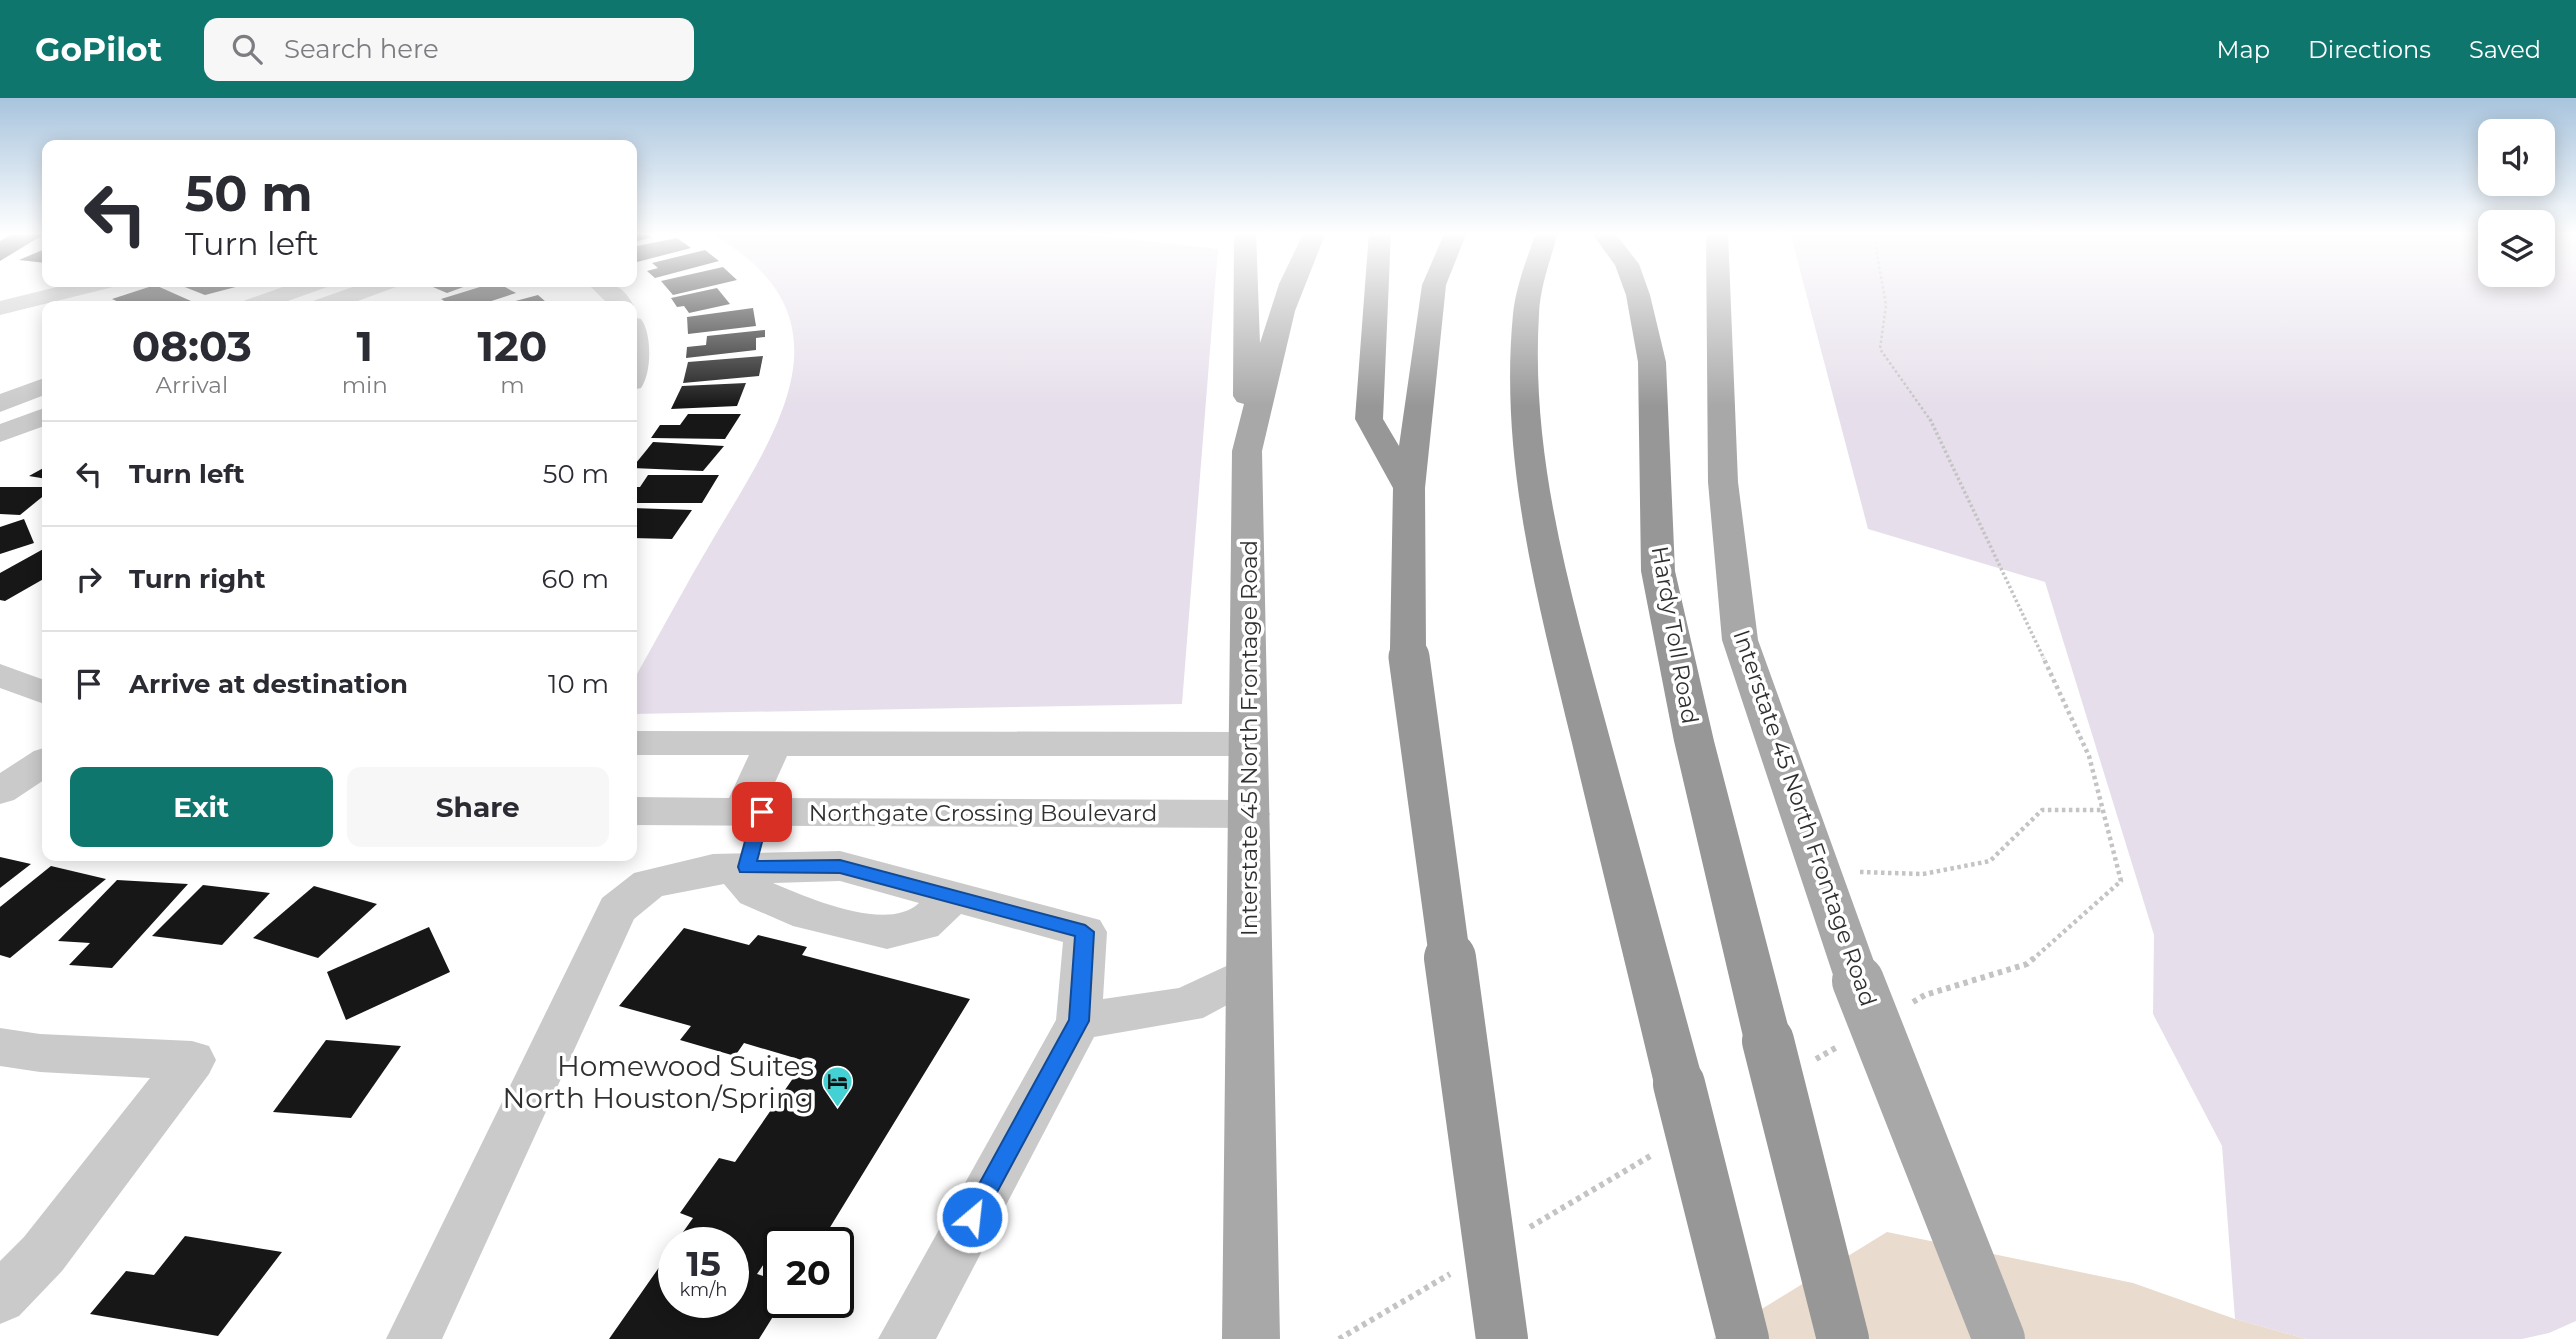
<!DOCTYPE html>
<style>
body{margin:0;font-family:Montserrat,sans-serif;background:#f7f7f7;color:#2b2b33;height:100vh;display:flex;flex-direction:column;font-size:26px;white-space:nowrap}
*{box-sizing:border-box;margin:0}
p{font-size:23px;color:#7c7c81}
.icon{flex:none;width:38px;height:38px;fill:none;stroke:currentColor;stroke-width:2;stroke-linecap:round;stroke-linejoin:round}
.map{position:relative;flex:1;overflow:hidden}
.side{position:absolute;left:42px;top:203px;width:595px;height:560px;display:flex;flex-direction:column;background:#fff;border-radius:14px;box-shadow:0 4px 18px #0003}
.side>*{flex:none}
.top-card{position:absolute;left:42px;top:42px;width:595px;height:147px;border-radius:14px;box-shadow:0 4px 18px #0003;background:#fff;color:#2b2b33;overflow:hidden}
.buttons{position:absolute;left:2478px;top:21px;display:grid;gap:14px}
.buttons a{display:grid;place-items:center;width:77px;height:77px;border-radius:14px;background:#fff;box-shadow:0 4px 18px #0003;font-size:35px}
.speed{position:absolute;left:658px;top:1129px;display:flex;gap:14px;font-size:35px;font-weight:700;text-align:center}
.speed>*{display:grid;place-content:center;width:91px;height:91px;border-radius:50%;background:#fff;box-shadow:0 4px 18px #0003;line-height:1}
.speed small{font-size:18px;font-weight:400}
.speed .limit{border:4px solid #111;border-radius:10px;background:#fff;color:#111}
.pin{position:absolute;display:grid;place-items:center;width:60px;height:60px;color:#fff;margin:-30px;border-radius:14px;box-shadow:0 4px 10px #0006}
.me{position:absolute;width:77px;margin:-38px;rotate:28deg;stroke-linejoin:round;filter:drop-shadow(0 0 5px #0008)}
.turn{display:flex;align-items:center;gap:24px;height:147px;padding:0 28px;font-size:32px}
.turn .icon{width:91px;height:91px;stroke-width:2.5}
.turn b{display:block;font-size:49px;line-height:60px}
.eta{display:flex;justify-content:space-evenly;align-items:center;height:119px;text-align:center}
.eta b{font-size:42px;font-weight:700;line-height:49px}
.action{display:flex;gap:14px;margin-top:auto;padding:14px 28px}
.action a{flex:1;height:80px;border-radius:14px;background:#0f766e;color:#fff;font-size:28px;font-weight:700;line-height:80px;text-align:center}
.action a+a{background:#f7f7f7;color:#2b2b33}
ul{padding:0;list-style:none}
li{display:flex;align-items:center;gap:21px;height:105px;padding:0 28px;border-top:2px solid #e1e1e2}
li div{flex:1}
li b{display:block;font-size:26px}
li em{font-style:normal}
header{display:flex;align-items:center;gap:42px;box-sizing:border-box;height:98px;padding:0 35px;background:#0f766e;color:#fff}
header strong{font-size:33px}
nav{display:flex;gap:38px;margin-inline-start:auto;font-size:24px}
.search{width:490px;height:63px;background:#f7f7f7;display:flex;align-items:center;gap:18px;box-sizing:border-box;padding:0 24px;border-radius:14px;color:#7c7c81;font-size:26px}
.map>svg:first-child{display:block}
.green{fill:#e6dfeb}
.water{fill:#e9dbcd}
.building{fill:#171717}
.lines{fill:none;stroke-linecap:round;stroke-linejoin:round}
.path-far3{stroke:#c4c4c4;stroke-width:2.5;stroke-dasharray:2.5 2.5;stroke-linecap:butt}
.path-far2{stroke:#c4c4c4;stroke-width:3.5;stroke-dasharray:2.5 2.5;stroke-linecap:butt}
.path-far1{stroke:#c4c4c4;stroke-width:4.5;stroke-dasharray:3.5 3.5;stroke-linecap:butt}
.path{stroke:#c4c4c4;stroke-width:6;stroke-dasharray:4.5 4.5;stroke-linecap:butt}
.minor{fill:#cacaca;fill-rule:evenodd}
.major{fill:#a8a8a8;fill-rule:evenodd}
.highway{fill:#979797;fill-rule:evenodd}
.major-bridge{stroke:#a8a8a8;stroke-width:52}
.highway-bridge-far2{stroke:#979797;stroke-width:32}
.highway-bridge-far1{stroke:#979797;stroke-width:41}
.highway-bridge{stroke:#979797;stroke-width:52}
.route{fill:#1a73e8;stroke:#114b97;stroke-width:2}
.labels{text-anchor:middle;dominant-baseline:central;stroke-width:7;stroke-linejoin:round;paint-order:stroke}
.street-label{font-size:23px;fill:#303030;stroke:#fff}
.near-poi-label{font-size:28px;fill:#303030;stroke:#fff;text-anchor:end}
</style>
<header>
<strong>GoPilot</strong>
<div class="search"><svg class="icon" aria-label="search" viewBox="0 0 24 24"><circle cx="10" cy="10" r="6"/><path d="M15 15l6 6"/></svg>Search here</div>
<nav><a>Map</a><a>Directions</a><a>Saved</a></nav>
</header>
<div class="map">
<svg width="2576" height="1241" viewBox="0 0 2576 1241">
<rect width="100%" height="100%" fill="#fff"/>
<!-- green -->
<g class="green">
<path d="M708,134H1066L1218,151L1182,606L632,616V585C659,537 685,488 713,441C778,331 860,218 708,134Z"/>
<path d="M1790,134H2490V177H2543V134H2576V1223L2549,1235L2522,1241H2306L2235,1221L2222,1048L2153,916L2154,837L2045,484L1868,431Z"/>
</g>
<!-- water -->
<path class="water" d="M1887,1134L2133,1185L2235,1221L2306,1241H1713Z"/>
<!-- building -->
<g class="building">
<path d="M632,134H650L644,136L651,139L632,145Z"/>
<path d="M46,135L0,163V143L12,136Z"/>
<path d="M677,140L691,150L637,164L632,160V149Z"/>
<path d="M47,150L46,165L19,162Z"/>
<path d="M705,152L719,163L655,180L647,173L658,170L652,165Z"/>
<path d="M723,169L737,182L673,197L661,183Z"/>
<path d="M172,184H241L247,186L205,197Z"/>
<path d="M421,184H477L447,195Z"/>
<path d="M496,184H521L505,189L516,195L476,208H453L441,201Z"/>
<path d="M155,187L191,203L176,208H128L112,201Z"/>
<path d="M717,190L730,206L689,215L684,208L677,209L671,200Z"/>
<path d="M538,197L546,204L537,206L538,208H497Z"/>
<path d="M753,210L756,228L688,236L687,219Z"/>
<path d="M765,232V239L756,240V252L686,260L687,249L706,247L707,238Z"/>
<path d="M763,258L759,278L683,285L688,264Z"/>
<path d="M746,285L737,308L671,311L682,288Z"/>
<path d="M688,316H741L725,341L651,340L660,327H680Z"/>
<path d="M653,344L724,348L703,373L632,370Z"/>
<path d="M47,368V381L29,378Z"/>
<path d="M648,377H719L702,405H632V389H640Z"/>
<path d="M0,389H47V395L20,417L0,416Z"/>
<path d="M632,410L692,412L672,441L632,440Z"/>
<path d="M24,421L34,445L0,456V429Z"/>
<path d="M47,449V479L5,503L0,502V475Z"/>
<path d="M0,759L31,766L0,790Z"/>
<path d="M51,768L106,781L10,860L0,857V809Z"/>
<path d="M117,782L188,786L112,870L69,867L90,845L58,843Z"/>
<path d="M203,787L270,795L222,847L152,838Z"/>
<path d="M314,788L377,806L318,860L253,840Z"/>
<path d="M429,829L450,874L346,922L327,874Z"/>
<path d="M684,830L749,847L758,837L807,849L802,857L970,901L821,1144H779L757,1176L779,1183V1204H782L759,1241H609L674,1148V1204H733V1144H676L693,1120L680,1115L719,1060L735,1064L805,963L744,945L735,958L680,942L691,928L619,908Z"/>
<path d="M326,942L401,948L351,1020L273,1014Z"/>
<path d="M185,1138L282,1154L218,1238L90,1216L126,1173L154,1177Z"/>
</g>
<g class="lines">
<!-- path-far3 -->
<path class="path-far3" d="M1873,134L1886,207L1880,251L1931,323"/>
<!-- path-far2 -->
<path class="path-far2" d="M1930,321L2044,561"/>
<!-- path-far1 -->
<g class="path-far1">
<path d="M1860,774L1923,776L1990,763L2042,712H2103"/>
<path d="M2032,862L2121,783L2089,658L2043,559"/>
</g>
<!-- path -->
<g class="path">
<path d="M1913,904L1925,897L2027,866L2034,860"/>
<path d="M1816,961L1839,948"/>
<path d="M1530,1129L1652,1057"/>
<path d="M1339,1241L1450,1176"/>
</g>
<!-- minor -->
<g class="minor">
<path d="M77,184H117L113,189L0,217V203Z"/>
<path d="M297,184H331L327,189L274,208H240L243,203Z"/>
<path d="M367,184H400L396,189L344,208H310L313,203Z"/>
<path d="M586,184C610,183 622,186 634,208L632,211V208H610Z"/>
<path d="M632,219L641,221C652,236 652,274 641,290L632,292Z"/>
<path d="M47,279V296L0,314V296Z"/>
<path d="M47,309V327L0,344V326Z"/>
<path d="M0,566L47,583V607L0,590Z"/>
<path d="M632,633L1247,634L1260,637L1266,646L1260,655L1247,658H787L768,700L1250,702L1264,706L1270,716L1264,726L1250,730L632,727V699L729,700L749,657H632Z"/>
<path d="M47,649V680L14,702L0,706V675L34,653Z"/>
<path d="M840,753L1100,822L1107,834L1103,901L1179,890L1250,857L1266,862L1272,874L1266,886L1203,920L1094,939L936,1241H878L1056,922L1063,844L961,816L938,838L887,851L793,828L740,805L724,786L662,798L634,821L442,1241H386L602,800L634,775L713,756ZM840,783L919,805C887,835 809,800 773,785Z"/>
<path d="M0,930L40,936L192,943L209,948L216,962L209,976L62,1173L19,1218L0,1226V1163L24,1139L150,980L40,974L0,968Z"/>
</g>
<!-- major -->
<g class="major">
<path d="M1234,134H1256L1260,245L1279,186L1304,134H1326L1295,213L1262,353L1280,1241H1222L1232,353L1244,306L1237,304L1233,298Z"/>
<path d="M1706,134H1728L1738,384L1758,542L1881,883L1875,896L1858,901L1841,896L1835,883L1722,542L1708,384Z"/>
</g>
<!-- highway -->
<g class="highway">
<path d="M1369,134H1391L1383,321L1399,348L1422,187L1445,134H1467L1446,187L1425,390L1426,551L1421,559L1408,562L1395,559L1390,551L1393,390L1355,321Z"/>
<path d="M1536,134H1558C1551,161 1540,188 1539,216C1530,366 1574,506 1612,648C1643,761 1673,873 1704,986L1697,1001L1679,1007L1661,1001L1654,986C1627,872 1599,759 1572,645C1538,504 1499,363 1513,216C1516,188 1527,161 1536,134Z"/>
<path d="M1591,134H1614L1639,166L1650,197L1666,264L1675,473L1714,643L1792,943L1785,957L1768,963L1751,957L1744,943L1674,643L1641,473L1638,264L1626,197L1615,167Z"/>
</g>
<!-- major-bridge -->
<path class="major-bridge" d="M1858,883L1999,1241"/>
<!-- highway-bridge-far2 -->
<path class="highway-bridge-far2" d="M1408,551L1409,561"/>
<!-- highway-bridge-far1 -->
<path class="highway-bridge-far1" d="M1409,559L1450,862"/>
<!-- highway-bridge -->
<g class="highway-bridge">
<path d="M1450,860L1502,1241"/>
<path d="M1768,943L1843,1241"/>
<path d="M1679,986L1743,1241"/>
</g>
</g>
<!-- sky -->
<linearGradient id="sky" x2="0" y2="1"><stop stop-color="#a8c4dd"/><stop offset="0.44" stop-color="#fff"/><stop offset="1" stop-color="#fff" stop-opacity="0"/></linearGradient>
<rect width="2576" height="308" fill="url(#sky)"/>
<!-- route -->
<path class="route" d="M762,708L770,714L757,763L840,762L1085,827L1094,834L1089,923L980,1126L972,1129L965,1126L961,1119L1069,922L1075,838L840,775L740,774L738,769L753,714Z"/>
<!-- icons -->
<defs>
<symbol id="hotel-pin" viewBox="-11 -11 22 30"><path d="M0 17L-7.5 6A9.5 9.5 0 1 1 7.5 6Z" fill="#44d1d4" stroke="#fff"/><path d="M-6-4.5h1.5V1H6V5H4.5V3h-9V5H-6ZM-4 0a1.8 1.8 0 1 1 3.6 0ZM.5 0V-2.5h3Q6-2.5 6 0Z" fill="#111"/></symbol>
</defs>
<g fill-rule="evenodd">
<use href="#hotel-pin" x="820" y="966" width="35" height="47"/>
</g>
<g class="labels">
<!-- street labels -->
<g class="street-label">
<text transform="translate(1675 537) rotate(80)">Hardy Toll Road</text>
<text transform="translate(1249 640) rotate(-90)">Interstate 45 North Frontage Road</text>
<text x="983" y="715">Northgate Crossing Boulevard</text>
<text transform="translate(1805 720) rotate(71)">Interstate 45 North Frontage Road</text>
</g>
<!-- near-poi labels -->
<g class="near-poi-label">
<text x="814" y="968">Homewood Suites<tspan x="814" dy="32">North Houston/Spring</tspan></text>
</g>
</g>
</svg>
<div class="buttons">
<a><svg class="icon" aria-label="sound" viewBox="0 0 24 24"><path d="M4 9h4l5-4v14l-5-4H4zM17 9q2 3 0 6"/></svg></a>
<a><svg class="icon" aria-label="layers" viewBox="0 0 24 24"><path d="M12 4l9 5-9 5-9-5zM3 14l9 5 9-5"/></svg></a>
</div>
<div class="speed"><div>15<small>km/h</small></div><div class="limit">20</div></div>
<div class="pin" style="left:762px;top:714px;background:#d93025"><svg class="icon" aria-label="arrive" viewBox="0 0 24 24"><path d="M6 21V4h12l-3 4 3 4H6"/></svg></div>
<svg class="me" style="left:972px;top:1119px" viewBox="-20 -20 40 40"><circle r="17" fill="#1a73e8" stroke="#fff" stroke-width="3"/><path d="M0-11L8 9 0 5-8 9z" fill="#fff"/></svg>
<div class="top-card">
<div class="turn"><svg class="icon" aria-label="left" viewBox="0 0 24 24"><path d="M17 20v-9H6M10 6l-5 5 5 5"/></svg><div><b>50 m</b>Turn left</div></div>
</div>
<section class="side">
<div class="eta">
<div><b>08:03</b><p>Arrival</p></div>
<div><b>1</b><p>min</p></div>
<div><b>120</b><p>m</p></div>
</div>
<ul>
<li><svg class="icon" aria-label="left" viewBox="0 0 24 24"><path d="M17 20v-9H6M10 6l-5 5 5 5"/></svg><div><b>Turn left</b></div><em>50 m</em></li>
<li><svg class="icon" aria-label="right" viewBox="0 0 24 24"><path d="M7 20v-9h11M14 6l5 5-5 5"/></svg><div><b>Turn right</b></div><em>60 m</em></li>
<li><svg class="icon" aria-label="arrive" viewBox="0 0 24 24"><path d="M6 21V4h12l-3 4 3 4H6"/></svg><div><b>Arrive at destination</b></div><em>10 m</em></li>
</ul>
<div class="action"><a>Exit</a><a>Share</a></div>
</section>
</div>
